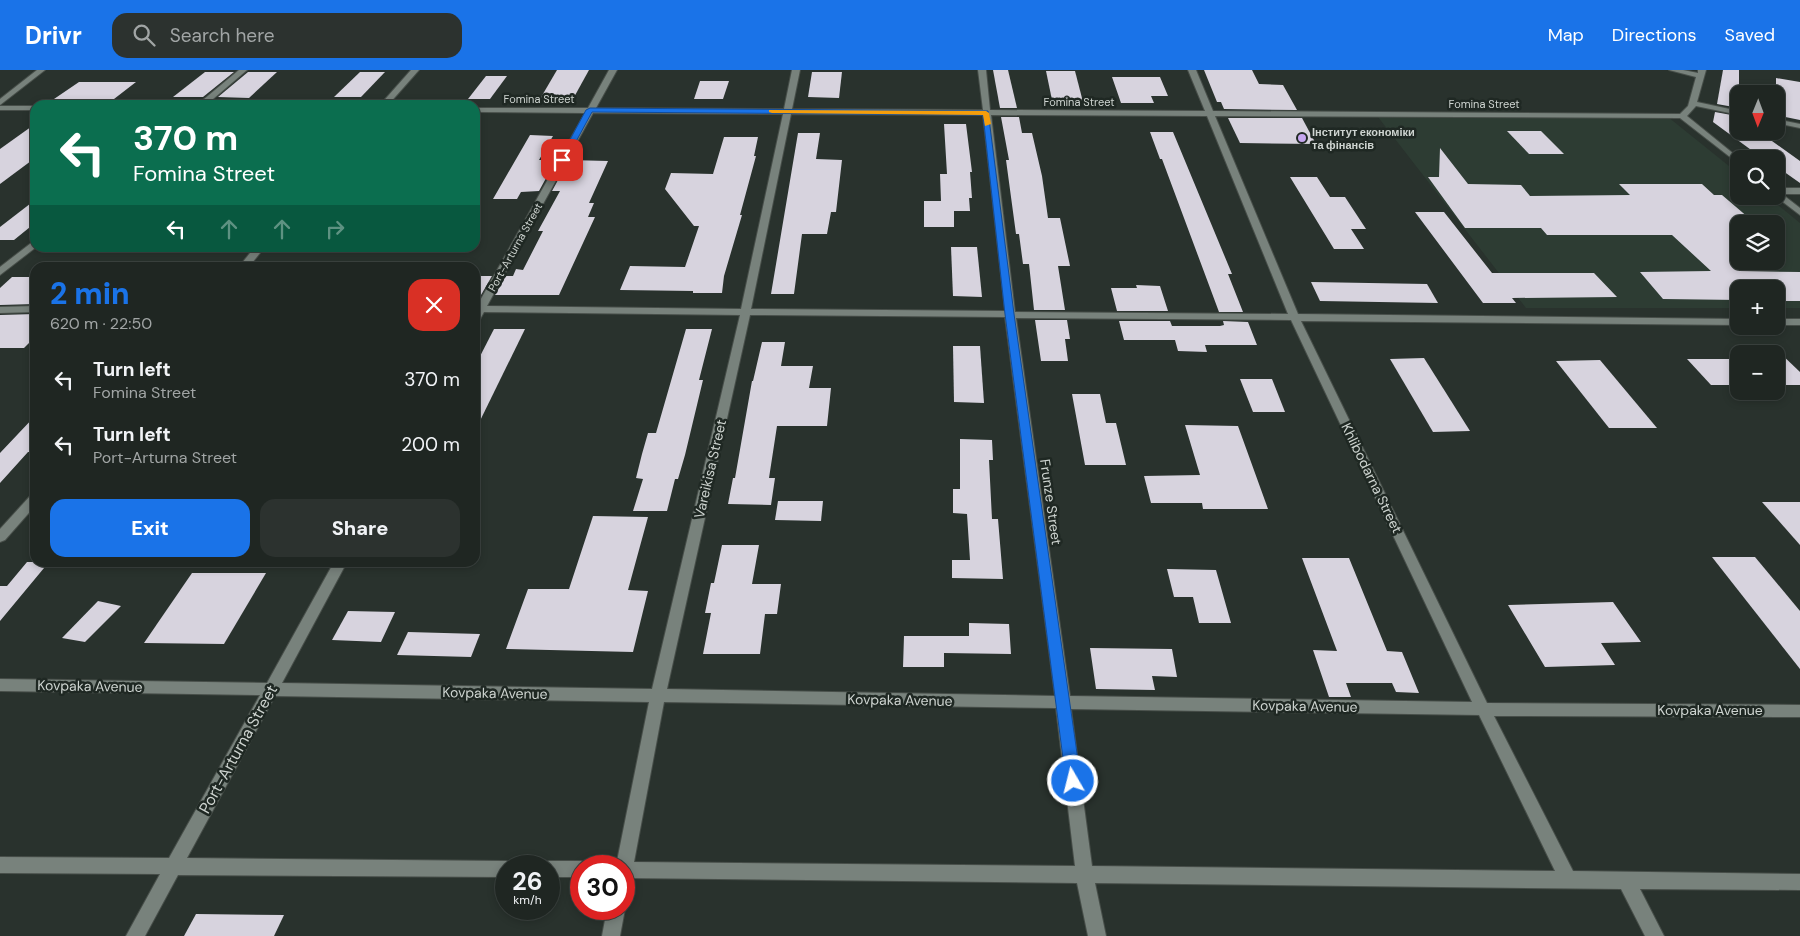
<!DOCTYPE html>
<meta charset="utf-8">
<style>
body{margin:0;font-family:"DM Sans",sans-serif;background:#2c322f;color:#f1f3f6;height:100vh;display:flex;flex-direction:column;font-size:19px;white-space:nowrap}
*{box-sizing:border-box;margin:0}
p{font-size:16px;color:#a1a5a5}
.icon{flex:none;width:28px;height:28px;fill:none;stroke:currentColor;stroke-width:2;stroke-linecap:round;stroke-linejoin:round}
.map{position:relative;flex:1;overflow:hidden}
.side{position:absolute;left:30px;top:192px;width:450px;height:305px;display:flex;flex-direction:column;background:#1f2622;border-radius:15px;box-shadow:0 2px 8px #0003,0 0 0 1px #3c4340}
.side>*{flex:none}
.banner{position:absolute;left:30px;top:30px;width:450px;height:152px;border-radius:15px;box-shadow:0 2px 8px #0003,0 0 0 1px #3c4340;background:#0b6e4f;color:#fff;overflow:hidden}
.needle{width:32px;rotate:181deg}
.buttons{position:absolute;left:1730px;top:15px;display:grid;gap:10px}
.buttons a{display:grid;place-items:center;width:55px;height:55px;border-radius:10px;background:#1f2622;box-shadow:0 2px 8px #0003,0 0 0 1px #3c4340;font-size:25px}
.speed{position:absolute;left:495px;top:785px;display:flex;gap:10px;font-size:25px;font-weight:700;text-align:center}
.speed>*{display:grid;place-content:center;width:65px;height:65px;border-radius:50%;background:#1f2622;box-shadow:0 2px 8px #0003,0 0 0 1px #3c4340;line-height:1}
.speed small{font-size:12px;font-weight:400}
.speed .limit{border:8px solid #d22;background:#fff;color:#111}
.pin{position:absolute;display:grid;place-items:center;width:42px;height:42px;color:#fff;margin:-21px;border-radius:10px;box-shadow:0 2px 8px #0006}
.me{position:absolute;width:55px;margin:-28px;rotate:352deg;stroke-linejoin:round;filter:drop-shadow(0 0 4px #0008)}
.turn{display:flex;align-items:center;gap:18px;height:105px;padding:0 20px;font-size:22px}
.turn .icon{width:65px;height:65px;stroke-width:2.5}
.turn b{display:block;font-size:35px;line-height:42px}
.lanes{display:flex;align-items:center;height:48px;padding:0 20px;background:#0003;justify-content:center;gap:25px;direction:ltr}
.lanes .off{opacity:.35}
.round{display:grid;place-items:center;flex:none;width:52px;height:52px;border-radius:15px;background:#2c322f}
.overview{display:flex;align-items:center;justify-content:space-between;height:85px;padding:0 20px}
h1{font-size:30px;font-weight:800;line-height:38px;color:#1a73e8}
.action{display:flex;gap:10px;margin-top:auto;padding:10px 20px}
.action a{flex:1;height:58px;border-radius:15px;background:#1a73e8;color:#fff;font-size:20px;font-weight:800;line-height:58px;text-align:center}
.action a+a{background:#2c322f;color:#f1f3f6}
ul{padding:0;list-style:none}
li{display:flex;align-items:center;gap:15px;height:65px;padding:0 20px}
li div{flex:1}
li b{display:block;font-size:19px}
li em{font-style:normal}
header{display:flex;align-items:center;gap:30px;box-sizing:border-box;height:70px;padding:0 25px;background:#1a73e8;color:#fff}
header strong{font-size:24px}
nav{display:flex;gap:28px;margin-inline-start:auto;font-size:18px}
.search{width:350px;height:45px;background:#2c322f;display:flex;align-items:center;gap:12px;box-sizing:border-box;padding:0 18px;border-radius:15px;color:#a1a5a5;font-size:19px}
.map>svg:first-child{display:block}
.built{fill:#2d3c33;fill-rule:evenodd}
.building{fill:#d7d3de}
.lines{fill:none;stroke-linecap:round;stroke-linejoin:round}
.street-casing{stroke:#474e49;stroke-width:2}
.street{fill:#78827c;fill-rule:evenodd}
.route{fill:#1a73e8;stroke:#114b97}
.slow{fill:#f59e0b}
.poi-dot{fill:#c6a6f0;stroke:#1f2823;stroke-width:2}
.labels{text-anchor:middle;dominant-baseline:central;stroke-width:5;stroke-linejoin:round;paint-order:stroke}
.far-street-label{font-size:11px;fill:#ced4d0;stroke:#1f2823}
.far-poi-label{font-size:11px;font-weight:bold;fill:#ced4d0;stroke:#1f2823;text-anchor:start}
.street-label{font-size:14px;fill:#ced4d0;stroke:#1f2823}
.near-street-label{font-size:16px;fill:#ced4d0;stroke:#1f2823}
</style>
<header>
<strong>Drivr</strong>
<div class="search"><svg class="icon" aria-label="search" viewBox="0 0 24 24"><circle cx="10" cy="10" r="6"/><path d="M15 15l6 6"/></svg>Search here</div>
<nav><a>Map</a><a>Directions</a><a>Saved</a></nav>
</header>
<div class="map">
<svg width="1800" height="866" viewBox="0 0 1800 866">
<rect width="100%" height="100%" fill="#29322d"/>
<!-- built -->
<path class="built" d="M1378,47H1668L1739,104V126H1767L1800,153V238H1776V219H1739V238H1526ZM1739,154H1776V191H1739Z"/>
<!-- building -->
<g class="building">
<path d="M557,0H589L573,29H540Z"/>
<path d="M993,0H1008L1017,38H1000Z"/>
<path d="M1204,0H1252L1259,14L1283,15L1297,40L1224,39L1221,32H1217Z"/>
<path d="M1723,0H1739V38L1717,34Z"/>
<path d="M1046,1H1075L1083,32L1052,30Z"/>
<path d="M205,2H234L203,27H173Z"/>
<path d="M248,2H277L249,28L218,27Z"/>
<path d="M360,2H385L361,27H334Z"/>
<path d="M812,2H842L839,28L808,27Z"/>
<path d="M486,6H507L490,29H468Z"/>
<path d="M1112,7H1160L1168,26H1151L1154,33H1121Z"/>
<path d="M1776,8L1800,12V50L1776,45Z"/>
<path d="M700,11H729L723,29H694Z"/>
<path d="M79,12H136L114,29H54Z"/>
<path d="M1715,42L1737,46L1739,48V61H1758L1800,91V113L1776,96V89H1767L1758,85L1713,52Z"/>
<path d="M1001,47H1019L1022,63H1032L1042,106L1048,148H1060L1070,196H1058L1065,240H1034L1029,194H1023L1019,164H1016L1006,90H1009Z"/>
<path d="M1228,48H1302L1316,74L1240,73Z"/>
<path d="M35,54V88L0,114V79Z"/>
<path d="M944,54H966L972,102H970L972,128H969L970,141H954V157H924V131H941L940,104H947Z"/>
<path d="M1507,61H1541L1564,84H1529Z"/>
<path d="M1150,62H1173L1232,204H1228L1243,242H1219L1162,89H1160Z"/>
<path d="M798,63H820L816,89L842,90L836,142H831L827,164H802L794,224H771Z"/>
<path d="M530,65L553,66L539,90H556L539,121L521,122L517,129H493Z"/>
<path d="M724,67H758L754,86H756L740,145H742L724,206L722,223H693V221L620,220L630,196L685,197L699,156H694L665,119L671,103L713,104Z"/>
<path d="M1440,78L1468,114L1521,115L1530,126L1630,125L1619,114H1702L1714,125H1722L1756,154H1739V201L1800,202V231H1776V219H1739V230L1663,229L1640,202L1711,201L1672,165H1547L1541,158H1465L1428,107H1439Z"/>
<path d="M569,90L608,91L589,133H594L588,147H595L559,225H495L506,206H513L516,199L523,200L543,161H538L560,121H552Z"/>
<path d="M1290,107H1317L1330,127H1345L1366,159H1351L1364,179H1334Z"/>
<path d="M35,130V153L14,170H0V157Z"/>
<path d="M1415,142H1444L1492,203H1594L1617,227L1512,228L1516,233H1483Z"/>
<path d="M951,177H977L982,227L953,226Z"/>
<path d="M475,206H492L481,225H475Z"/>
<path d="M12,207H35V234L0,235V218Z"/>
<path d="M1311,212L1427,214L1438,233L1320,231Z"/>
<path d="M1136,215L1160,216L1168,241H1117L1111,218H1137Z"/>
<path d="M35,244V267L24,278H0V245Z"/>
<path d="M1035,250H1067L1070,269H1065L1068,291H1041Z"/>
<path d="M1119,251H1170L1172,256H1220L1224,255L1223,251L1248,252L1257,275H1205L1207,282L1178,281L1175,270H1124Z"/>
<path d="M494,259H525L475,361V296Z"/>
<path d="M686,259H712L699,310H703L685,385L678,409H675L667,441H633L643,409L636,408L642,384L648,363H656Z"/>
<path d="M762,272H785L781,296H813L809,318H831L827,356H777L769,408H775L771,435L728,434L733,408H735L752,311H753Z"/>
<path d="M953,276H980L984,333L954,332Z"/>
<path d="M1776,279L1800,302V315H1776Z"/>
<path d="M1424,288L1470,361L1433,362L1390,289Z"/>
<path d="M1687,289H1739V315H1711Z"/>
<path d="M1600,290L1657,358H1609L1556,291Z"/>
<path d="M1240,309H1272L1285,342H1253Z"/>
<path d="M1072,324H1100L1106,353H1116L1126,395H1085Z"/>
<path d="M35,346V382H28L0,413V383Z"/>
<path d="M1185,355L1238,356L1268,439H1203L1202,433H1151L1144,406L1200,405Z"/>
<path d="M960,369L992,370L993,390H989L992,449H998L1003,509L952,508V490H970L967,444L953,443V419H960Z"/>
<path d="M778,431H823L821,451L775,450Z"/>
<path d="M1762,432H1800V475Z"/>
<path d="M593,446L648,447L628,520L648,521L633,582L506,579L528,519H569Z"/>
<path d="M722,475H759L752,514H781L777,544H765L760,584H703L711,543H705L711,513H714Z"/>
<path d="M1712,487H1755L1800,541V599Z"/>
<path d="M1302,488H1349L1387,581L1402,582L1419,623L1396,622L1392,613H1346L1351,627H1329L1313,580L1337,581Z"/>
<path d="M27,492H49L0,551V516H7Z"/>
<path d="M1167,499L1216,500L1231,553H1199L1193,527H1174Z"/>
<path d="M192,503H266L224,574L144,573Z"/>
<path d="M98,531L121,536L85,572L62,568Z"/>
<path d="M1613,532L1641,572L1601,573L1615,595L1545,597L1508,535Z"/>
<path d="M348,541L395,542L381,572L332,570Z"/>
<path d="M969,553L1009,554L1011,584L944,583V597H903L904,566H969Z"/>
<path d="M408,562L480,564L471,587L397,585Z"/>
<path d="M1090,578L1172,579L1177,607L1152,606L1155,620L1096,619Z"/>
<path d="M196,844L284,845L274,866H184Z"/>
</g>
<g class="lines">
<defs>
<g id="street">
<path d="M37,0H45L0,35V29Z"/>
<path d="M239,0H247L206,35H197Z"/>
<path d="M411,0H419L388,35H380Z"/>
<path d="M609,0H617L596,38L784,39L792,0H800L792,39L983,40L978,0H986L990,40L1205,41L1188,0H1196L1213,41L1680,44L1688,36L1696,7L1669,0H1683L1698,3V0H1706L1697,32L1739,41V45L1696,36L1687,46L1740,89L1739,94L1680,48L1215,46L1298,244L1739,249V255L1301,251L1487,633L1800,635V647L1494,646L1573,801L1800,804V820L1640,819L1664,866H1645L1621,819L1095,813L1106,866H1088L1077,813L624,808V796H616L649,632L275,626L187,788L506,791L512,793L513,796H506V807L178,805L145,866H126L160,804L0,803V787L169,788L260,625L0,621V609L267,613L334,492H347L282,613L652,619L740,245L484,242L479,251L475,252V236H477L585,43L475,42V38H588ZM593,43L783,44L741,239L487,236ZM791,44L983,45L1005,241L751,239ZM991,45L1207,46L1288,244L1015,242ZM750,245L1005,247L1055,626L667,619ZM1016,248L1291,250L1472,632L1070,626ZM664,632L1056,638L1075,796L634,792ZM1071,639L1479,645L1555,801L1092,796Z"/>
<rect x="0" y="36" width="35" height="4"/>
<path d="M1776,49L1800,54V58L1776,53Z"/>
<path d="M1776,118H1800V124H1782L1800,138V145L1775,126Z"/>
<path d="M35,170V178L0,205V197Z"/>
<path d="M254,178H264L248,198H238Z"/>
<path d="M35,236V242L0,243V237Z"/>
<rect x="1776" y="249" width="24" height="6"/>
<path d="M35,424V436L5,470L0,472V459L31,425Z"/>
<path d="M549,791H581L587,793L588,796H581V807H549V796H542L543,793Z"/>
<path d="M624,836L625,839L620,866H602L607,839H624Z"/>
</g>
</defs>
<!-- street casing -->
<use href="#street" class="street-casing"/>
<!-- street -->
<use href="#street" class="street"/>
</g>
<!-- route -->
<path class="route" d="M590,38L988,41L1014,244L1081,711L1079,716L1073,718L1068,716L1066,711L1005,244L983,45L592,42L566,90L560,91L559,90L586,40Z"/>
<!-- slow -->
<path class="slow" d="M769,40L986,41L989,43L991,54L985,56L983,45L772,43L769,42Z"/>
<!-- markers -->
<circle class="poi-dot" cx="1302" cy="68" r="5"/>
<g class="labels">
<!-- far-street labels -->
<g class="far-street-label">
<text x="539" y="29">Fomina Street</text>
<text x="1079" y="32">Fomina Street</text>
<text x="1484" y="34">Fomina Street</text>
<text transform="translate(515 177) rotate(-61)">Port-Arturna Street</text>
</g>
<!-- far-poi labels -->
<g class="far-poi-label">
<text x="1312" y="62">Інститут економіки<tspan x="1312" dy="13">та фінансів</tspan></text>
</g>
<!-- street labels -->
<g class="street-label">
<text transform="translate(710 399) rotate(-77)">Vareikisa Street</text>
<text transform="translate(1372 408) rotate(64)">Khlibodarna Street</text>
<text transform="translate(1051 432) rotate(82)">Frunze Street</text>
<text transform="translate(90 616) rotate(1)">Kovpaka Avenue</text>
<text transform="translate(495 623) rotate(1)">Kovpaka Avenue</text>
<text transform="translate(900 630) rotate(1)">Kovpaka Avenue</text>
<text transform="translate(1305 636) rotate(1)">Kovpaka Avenue</text>
<text x="1710" y="640">Kovpaka Avenue</text>
</g>
<!-- near-street labels -->
<g class="near-street-label">
<text transform="translate(238 679) rotate(-61)">Port-Arturna Street</text>
</g>
</g>
</svg>
<div class="buttons">
<a><svg class="needle" viewBox="-14 -14 28 28"><path d="M0-13l5 13h-10z" fill="#e53935"/><path d="M0 13l5-13h-10z" fill="#a1a5a5"/></svg></a>
<a><svg class="icon" aria-label="search" viewBox="0 0 24 24"><circle cx="10" cy="10" r="6"/><path d="M15 15l6 6"/></svg></a>
<a><svg class="icon" aria-label="layers" viewBox="0 0 24 24"><path d="M12 4l9 5-9 5-9-5zM3 14l9 5 9-5"/></svg></a>
<a>+</a>
<a>−</a>
</div>
<div class="speed"><div>26<small>km/h</small></div><div class="limit">30</div></div>
<div class="pin" style="left:562px;top:90px;background:#d93025"><svg class="icon" aria-label="arrive" viewBox="0 0 24 24"><path d="M6 21V4h12l-3 4 3 4H6"/></svg></div>
<svg class="me" style="left:1073px;top:711px" viewBox="-20 -20 40 40"><circle r="17" fill="#1a73e8" stroke="#fff" stroke-width="3"/><path d="M0-11L8 9 0 5-8 9z" fill="#fff"/></svg>
<div class="banner">
<div class="turn"><svg class="icon" aria-label="left" viewBox="0 0 24 24"><path d="M17 20v-9H6M10 6l-5 5 5 5"/></svg><div><b>370 m</b>Fomina Street</div></div>
<div class="lanes"><svg class="icon" aria-label="left" viewBox="0 0 24 24"><path d="M17 20v-9H6M10 6l-5 5 5 5"/></svg><svg class="icon off" aria-label="ahead" viewBox="0 0 24 24"><path d="M12 20V5M6 11l6-6 6 6"/></svg><svg class="icon off" aria-label="ahead" viewBox="0 0 24 24"><path d="M12 20V5M6 11l6-6 6 6"/></svg><svg class="icon off" aria-label="right" viewBox="0 0 24 24"><path d="M7 20v-9h11M14 6l5 5-5 5"/></svg></div>
</div>
<section class="side">
<div class="overview"><div><h1>2 min</h1><p>620 m · 22:50</p></div><a class="round" style="background:#d93025;color:#fff"><svg class="icon" aria-label="close" viewBox="0 0 24 24"><path d="M6 6l12 12M18 6L6 18"/></svg></a></div>
<ul>
<li><svg class="icon" aria-label="left" viewBox="0 0 24 24"><path d="M17 20v-9H6M10 6l-5 5 5 5"/></svg><div><b>Turn left</b><p>Fomina Street</p></div><em>370 m</em></li>
<li><svg class="icon" aria-label="left" viewBox="0 0 24 24"><path d="M17 20v-9H6M10 6l-5 5 5 5"/></svg><div><b>Turn left</b><p>Port-Arturna Street</p></div><em>200 m</em></li>
</ul>
<div class="action"><a>Exit</a><a>Share</a></div>
</section>
</div>
